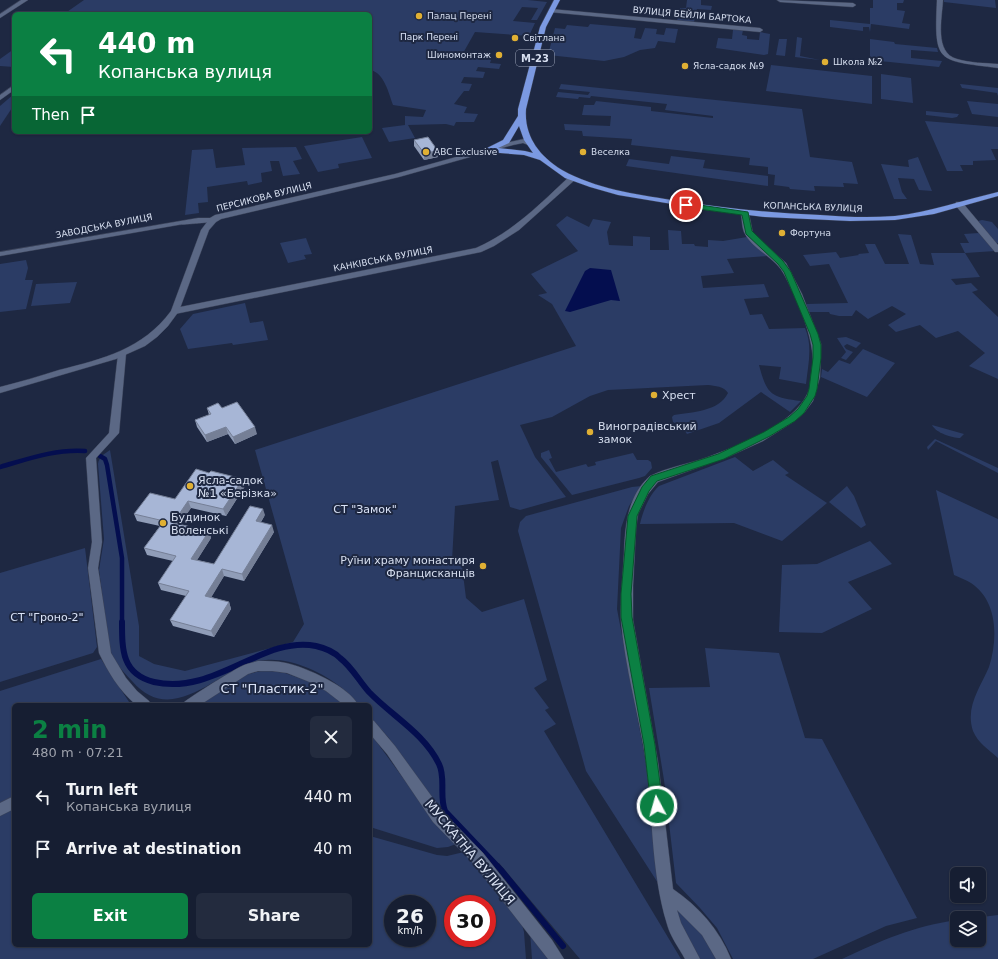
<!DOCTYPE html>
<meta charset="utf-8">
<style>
body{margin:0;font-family:"DejaVu Sans",sans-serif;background:#232b3e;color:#f1f3f6;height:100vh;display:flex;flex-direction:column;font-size:15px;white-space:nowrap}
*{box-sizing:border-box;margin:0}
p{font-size:13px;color:#9ea2ac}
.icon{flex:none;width:22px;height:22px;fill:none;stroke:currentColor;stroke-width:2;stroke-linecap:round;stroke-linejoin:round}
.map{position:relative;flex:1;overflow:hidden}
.side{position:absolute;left:12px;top:703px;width:360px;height:244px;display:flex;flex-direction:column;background:#161e32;border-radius:6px;box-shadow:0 1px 3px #0004,0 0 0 1px #353c4d}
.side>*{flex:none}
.hud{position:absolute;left:12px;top:12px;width:360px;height:122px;border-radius:6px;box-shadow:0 1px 3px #0004,0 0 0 1px #353c4d;background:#0b8043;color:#fff;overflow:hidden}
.fabs{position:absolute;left:950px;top:867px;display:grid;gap:8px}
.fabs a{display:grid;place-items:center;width:36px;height:36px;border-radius:6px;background:#161e32;box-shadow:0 1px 3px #0004,0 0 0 1px #353c4d;font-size:20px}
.speed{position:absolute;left:384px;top:895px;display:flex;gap:8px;font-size:20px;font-weight:700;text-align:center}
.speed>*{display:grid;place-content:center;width:52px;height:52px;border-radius:50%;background:#161e32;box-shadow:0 1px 3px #0004,0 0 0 1px #353c4d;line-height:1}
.speed small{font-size:10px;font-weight:400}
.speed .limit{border:6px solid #d22;background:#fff;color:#111}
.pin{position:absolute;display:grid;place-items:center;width:34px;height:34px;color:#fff;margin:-17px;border:2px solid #fff;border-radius:50%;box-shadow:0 1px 4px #0007}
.me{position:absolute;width:44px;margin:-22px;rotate:354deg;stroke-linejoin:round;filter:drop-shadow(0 0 3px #0008)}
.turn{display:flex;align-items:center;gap:14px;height:84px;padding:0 20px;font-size:18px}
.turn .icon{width:52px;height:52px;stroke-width:2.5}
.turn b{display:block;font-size:28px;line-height:34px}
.then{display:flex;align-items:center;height:38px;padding:0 20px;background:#0003;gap:8px;font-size:15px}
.round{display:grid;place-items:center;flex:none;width:42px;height:42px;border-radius:6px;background:#232b3e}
.head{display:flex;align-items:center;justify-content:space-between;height:68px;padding:0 20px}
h1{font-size:24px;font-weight:800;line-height:30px;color:#0b8043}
.cta{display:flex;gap:8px;margin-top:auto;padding:8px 20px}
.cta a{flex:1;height:46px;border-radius:6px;background:#0b8043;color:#fff;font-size:16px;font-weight:800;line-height:46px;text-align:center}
.cta a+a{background:#232b3e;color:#f1f3f6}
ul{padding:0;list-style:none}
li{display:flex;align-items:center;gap:12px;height:52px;padding:0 20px}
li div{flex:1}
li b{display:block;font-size:15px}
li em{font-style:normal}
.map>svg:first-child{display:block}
.green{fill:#2b3c65;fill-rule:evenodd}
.water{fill:#040e4f}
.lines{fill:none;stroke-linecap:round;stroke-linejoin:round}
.stream-far1{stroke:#040e4f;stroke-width:4.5}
.stream{stroke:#040e4f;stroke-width:6}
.minor-casing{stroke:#3a4258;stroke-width:1}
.secondary-casing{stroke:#3a4258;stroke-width:1}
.trunk-casing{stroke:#3a4258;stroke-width:1}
.minor{fill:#5b6885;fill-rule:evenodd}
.secondary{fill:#5b6885;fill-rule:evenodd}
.trunk{fill:#7b99e1;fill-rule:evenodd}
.wall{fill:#909db8}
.shaded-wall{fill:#757f96}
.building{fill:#a7b6d6;stroke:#757f96}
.route{fill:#0b8043;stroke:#07532c}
.poi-dot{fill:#e0b034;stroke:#1e2842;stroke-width:1.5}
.labels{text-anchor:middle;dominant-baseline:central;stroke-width:4;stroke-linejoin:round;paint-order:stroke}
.far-street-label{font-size:9px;fill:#d7dff0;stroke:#1e2842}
.far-poi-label{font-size:9px;fill:#d7dff0;stroke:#1e2842;text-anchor:start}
.far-park-label{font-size:9px;fill:#dae3f7;stroke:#1e2842}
.shield{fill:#1e2842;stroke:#a0a8bc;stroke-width:1}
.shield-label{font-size:10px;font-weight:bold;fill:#d7dff0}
.poi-label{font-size:11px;fill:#d7dff0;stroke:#1e2842;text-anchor:start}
.park-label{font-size:11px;fill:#dae3f7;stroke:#1e2842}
.near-park-label{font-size:13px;fill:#dae3f7;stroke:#1e2842}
.near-street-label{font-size:13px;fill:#d7dff0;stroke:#1e2842}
</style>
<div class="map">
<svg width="998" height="959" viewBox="0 0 998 959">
<rect width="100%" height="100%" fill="#1e2842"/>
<!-- green -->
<g class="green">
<path d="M84,0H528L547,2L537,20H531L538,8L522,7L513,21L535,23L529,36L475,32L462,55L492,57L490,63L501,64L499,69L478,67L476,71L485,72L483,78L464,77L461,83L472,84L469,91H464L454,104L467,107L464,113L478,114L474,122H456L454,126L446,124L408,125L415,138L389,142L382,128L405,125V116L423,117L426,110L393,105C389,94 384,72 370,70V14H64Z"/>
<path d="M687,0H701V5L712,6L711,10L697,9L694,22L677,21L680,8H686Z"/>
<path d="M873,0H904L903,3H897V10L905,11L902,23L910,24L909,29L871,24L870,32L869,27H863V31L830,27V20L870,24V8H873Z"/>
<path d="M944,0H995L996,8L944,2Z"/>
<path d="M590,24L636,28L634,38L641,39L645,28L657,29L656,34L664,35L666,28L678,29L675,43L658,41L655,48L640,50L624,57L604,61L548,55L555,28L565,29L567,25L588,27Z"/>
<path d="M733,30H743L742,35L747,36V39L759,40L760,32L770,34L768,54L764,55L716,48L718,38L732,39Z"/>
<path d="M797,37L802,38L800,56L820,60L795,57Z"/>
<path d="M779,39H787L785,56L776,55Z"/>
<path d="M870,39L894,42L895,44L937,48L938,52L911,50V58L942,61L939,67L870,60Z"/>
<path d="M14,49V67L0,66V59Z"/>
<path d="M771,65L872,76V104L766,91Z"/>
<path d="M881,74L911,78L913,103L881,99Z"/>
<path d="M561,84L802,109L810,157L852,162L858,184L843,183L844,187L814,186L815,191L790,189L789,187L774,185L775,175L768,174V167L749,165L750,158L631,145L632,139L583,136L582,131L565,130L564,124L610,126L611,116L582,115L584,105H594L596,101L651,107V111L713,118V116L665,110L667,104L591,96L590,98L579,97L578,99L556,97L558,92L588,95L590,92L559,89Z"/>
<path d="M960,84L998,88V96L997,93L962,88Z"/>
<path d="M14,94V105L0,126V106Z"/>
<path d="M967,101L998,104V117L972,114Z"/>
<path d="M926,111L959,114L957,117L952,118L926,115Z"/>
<path d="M925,121L998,127V149H991L996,160L973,161V165H960L963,171H947Z"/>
<path d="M362,137L372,158L338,164L339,168L318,172L304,146Z"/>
<path d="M296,147L302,159L293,161L300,174L283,176L279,161H270L272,171L261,173L262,182L248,185L247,181L207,187L208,202L198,203L199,213L185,215L192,150L213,149L216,168L245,165L242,148Z"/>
<path d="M671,156L705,160L703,168L768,176V186L626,166L629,159L669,164Z"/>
<path d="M918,157L932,191L919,190L914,179L898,178L902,192L907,199H894L881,164L909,167L908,160Z"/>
<path d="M567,216L589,227L593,219L611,222L607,232L609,245L633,246V236L650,237V250H669L668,230L681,231L682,244H694L695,246L708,247V240L723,241L747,237L768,256L727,259L734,273L701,276L703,288L764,284L769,297L744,299L750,315L762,314L769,329L805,328C813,346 808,365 806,384L779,379L781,367L759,365C767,395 771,397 801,401L790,412L761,392L719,423L687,434L682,427L673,422L672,417L674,415C691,412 719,412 728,393C724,386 715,386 708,385L608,390L590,396L552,417L520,425L535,457L566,497L520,510L510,507L498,460L491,462L499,500L455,506L452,561L461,558L466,598L482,612L524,599L547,680L534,688L549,708L545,710L556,724L544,731L681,959H580L499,863L492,865L440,809L388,737L370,717V705H359C353,699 348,693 342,688C322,672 292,658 266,660C221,664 175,731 132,681C121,669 113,662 109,646L99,570L104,539L98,464C99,457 104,454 110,450L139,626V656L154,664L185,671L293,642L304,624L255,450L576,346L552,304L538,295L547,293L531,274L578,251L556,225Z"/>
<path d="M982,220L992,222L998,229V243H996L978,221Z"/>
<path d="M979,233L995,251L965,253L980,277L951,279L956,285L971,283L978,290L972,292L998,317V379L969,366L985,353L958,331L936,338L920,325L896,332L888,325L906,314L892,306L868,319L856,310L852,316H839L830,314L829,312H809L806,304L848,303L829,264L810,266L803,255L836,252L840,258L859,255L858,254L869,253L865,244H875L885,264H909L898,234L911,235L920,264L934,265L931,253H965L960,243H969L964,234Z"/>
<path d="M306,238L312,254L304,255L306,259L288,263L280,243Z"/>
<path d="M26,260L28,268L25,280H33L26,309L0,312V264Z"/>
<path d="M77,282L70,303L31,306L36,284Z"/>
<path d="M245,303L250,323L263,321L268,340L233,345L232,343L188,349L180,329L193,314Z"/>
<path d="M846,337L861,343L856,348L847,344L844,346L846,349L853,352L846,360L841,358L846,352L837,338Z"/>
<path d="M863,349L895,363L867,397L821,377L822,369L828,372L839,360L850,364Z"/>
<path d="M932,425L964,434L960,438C952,438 936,433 932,425Z"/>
<path d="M935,439L998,468V473L936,441L928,450L927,447Z"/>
<path d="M549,450L552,458L549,459L556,472L586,464L588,467L596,465L595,462L633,453L637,460H648L651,462L652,468L645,476L639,478L572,495L541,457V453Z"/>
<path d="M735,457L753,471L773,460L789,473L785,475L827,503L782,541L734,523L640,524C643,511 649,495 659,486Z"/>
<path d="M642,486L629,506L621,528L617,609L646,763L658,883L586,771L518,531L520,522L526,516L632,487Z"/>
<path d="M847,486L854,496L866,525L861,528L829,502Z"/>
<path d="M936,490L998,519V758C989,750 978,743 973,731C965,707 980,688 989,667C998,639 998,601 971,583C966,580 959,577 954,575Z"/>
<path d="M870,541L892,564L848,582L872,609L822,633L779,632L782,565L817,564Z"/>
<path d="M85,548L97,647L93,653L0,682V573Z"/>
<path d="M705,648L779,653L805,738L822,739L917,918L886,926L813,959H733L717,928L700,908L676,883L664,780L649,688L710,687Z"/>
<path d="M101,659L131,705H14V798L0,806V691Z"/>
<path d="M265,670L285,673L321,686L344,705H198L244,675Z"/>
<path d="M370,733L434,820L456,844L448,847L437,848L370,827Z"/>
<path d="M14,808V945H370V836L437,855L447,856L464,852L521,921L524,932L526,959H0V815ZM393,904H427V938H393ZM453,904H487V938H453Z"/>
<path d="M681,908L721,959H699C692,947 675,922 678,909Z"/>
<path d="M998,915V959H842C880,941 914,926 957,920V940H979V918H974Z"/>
<path d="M530,931L551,959H532Z"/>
</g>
<!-- water -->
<path class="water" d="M590,268L611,270L620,301L611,300L570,312L565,311L585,271Z"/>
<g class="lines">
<!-- stream-far1 -->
<g class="stream-far1">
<path d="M100,456L105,459L107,465L122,558V623"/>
<path d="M0,467C28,459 55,449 85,451"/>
</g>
<!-- stream -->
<path class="stream" d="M122,622C122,650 122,674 154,682C215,696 263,635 316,646C325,648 334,652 340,658C352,667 359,681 369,692C392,716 424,733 439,764C446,778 439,796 445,811L501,870L563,946"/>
<defs>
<g id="minor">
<path d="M21,0H28L0,18V14Z"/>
<path d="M777,0L853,3L856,5L853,7L780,2Z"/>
<path d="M937,0H943C942,18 934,53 957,59C970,63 985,63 998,64V68C937,60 934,64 937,0Z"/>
<path d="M551,9L760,28L763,30L760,32L549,12V10Z"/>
<path d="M14,85V90L0,100V95Z"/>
<path d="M570,176H573L577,178L519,230L494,246L481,252L175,314L171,311L175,308L476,248C513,232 541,203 570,176Z"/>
<path d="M956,202H962L998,245V252H995L956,206Z"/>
<path d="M742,212H748L749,214L753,234L786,263L802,294L821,344L820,377L813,401L804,413L793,422L763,441L730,456L658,482L648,494L638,514L636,528L633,586V620L658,762L673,889C699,907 719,929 731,959H716L702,935L677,910L681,923L700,959H685C679,948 670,936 667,924C651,872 653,815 646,762C639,715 625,668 621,621C620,599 623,577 624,554C625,527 627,496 650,476C668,467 689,464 708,457C738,446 786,427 804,400C827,365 802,309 785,276C776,257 752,250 744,232C742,227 742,220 741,214Z"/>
<path d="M198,218H213L217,220C213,223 185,224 178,225L0,256V252Z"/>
<path d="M122,351L126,354L119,433L96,458L102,542L98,568L111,653L126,678L137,691L149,701L151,705L135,704C119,690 108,672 99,653L88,568L92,542L86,458L109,433L118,354Z"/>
<path d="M258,661C267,661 277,661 286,663C305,667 350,687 358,705H344L326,691L312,683L287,673L272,671H258L248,674L200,705H181C183,701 232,671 240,667C245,664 252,663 258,661Z"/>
<path d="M370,719L374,721L395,746L443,812L483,853L552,940L564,959H548L473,863L433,822L387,754L370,734Z"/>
<path d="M14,796V809L0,816V803Z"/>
</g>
<path id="secondary" d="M524,139L531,143L528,145L523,143L513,145L399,177L221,219L216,222L209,230L179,311L168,326L157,337L145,346L116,359L0,393V387C20,382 40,376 59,370C103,359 143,349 171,311L201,230L210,218L215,215L395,174L510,142Z"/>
<path id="trunk" d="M554,0H560L546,27L526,109C524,136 539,156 562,170C596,189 635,194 672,200C721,208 770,213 820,215C845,217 870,218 895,216C930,212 964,200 998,192V196L934,214L895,220L850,221L765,217L708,210L618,195L590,187L565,178L540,160L524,155L487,152V148L503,140L518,116V109L540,27ZM519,126L524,140L533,153L525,151L498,148L509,143Z"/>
</defs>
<!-- minor casing -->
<use href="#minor" class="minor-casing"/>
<!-- secondary casing -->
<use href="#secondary" class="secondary-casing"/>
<!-- trunk casing -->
<use href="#trunk" class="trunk-casing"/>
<!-- minor -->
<use href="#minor" class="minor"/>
<!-- secondary -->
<use href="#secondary" class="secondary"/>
<!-- trunk -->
<use href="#trunk" class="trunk"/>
</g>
<!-- wall -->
<g class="wall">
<path d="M414,140L438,157L424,160L414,146Z"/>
<path d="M207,408H222L257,434L235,444L228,434L207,442L197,427L195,420L209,415Z"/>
<path d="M245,486L226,516L191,508L179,524L209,531L211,538L197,560L214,564L265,515L261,522L274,532L244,581L224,576L211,597L229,602L231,609L214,637L173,626L170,620L186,596L161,590L158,583L173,561L147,555L144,548L160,526L137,521L134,514L175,499Z"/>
</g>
<!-- shaded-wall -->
<g class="shaded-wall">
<path d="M438,151V157L424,160V153Z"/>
<path d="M226,427L228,434L207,442L205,435Z"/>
<path d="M255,427L257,434L235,444L233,437Z"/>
<path d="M243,479L245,486L226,516L223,509Z"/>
<path d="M188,501L191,508L176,530L173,523Z"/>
<path d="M263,509L265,515L257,528L256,521Z"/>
<path d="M272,525L274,532L244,581L242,574Z"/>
<path d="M209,531L211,538L194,565L191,559Z"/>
<path d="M222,569L224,576L208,603L205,596Z"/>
<path d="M229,602L231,609L214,637L211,631Z"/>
</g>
<!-- building -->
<g class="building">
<path d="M428,137L438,151L424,153L414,140Z"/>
<path d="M237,402L255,427L233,437L226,427L205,435L195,420L211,414L207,408L218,403L222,408Z"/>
<path d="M196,469L209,473L211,471L243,479L223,509L188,501L173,523L209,531L191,559L214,564L250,506L263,509L256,521L272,525L242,574L222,569L205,596L229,602L211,631L170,620L189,591L158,583L176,556L144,548L164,521L134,514L150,493L175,499Z"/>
</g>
<!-- route -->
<path class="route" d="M686,203L748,212L752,231L783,261L791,272L818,334L821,345V358L817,389L815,396L804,413L795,421L770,436L724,459L657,481L649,491L637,516L631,594L632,617L655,745L663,806L662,810L657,812L653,810L651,806L644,745L621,617V594L628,516L642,487L651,476L718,454L764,432L789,417L798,409L807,396L809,389L813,358V345L810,334L784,272L778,264L746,234L742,215L684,207L683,205Z"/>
<!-- markers -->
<g class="poi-dot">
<circle cx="419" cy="16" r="4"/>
<circle cx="515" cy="38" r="4"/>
<circle cx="499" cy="55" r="4"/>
<circle cx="825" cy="62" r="4"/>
<circle cx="685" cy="66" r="4"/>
<circle cx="426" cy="152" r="4"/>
<circle cx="583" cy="152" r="4"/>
<circle cx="782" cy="233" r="4"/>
<circle cx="654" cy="395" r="4"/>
<circle cx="590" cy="432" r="4"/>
<circle cx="190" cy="486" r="4"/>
<circle cx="163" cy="523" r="4"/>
<circle cx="483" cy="566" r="4"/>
</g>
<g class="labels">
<!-- far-street labels -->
<g class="far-street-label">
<text transform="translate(692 15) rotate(5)">ВУЛИЦЯ БЕЙЛИ БАРТОКА</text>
<text transform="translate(264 197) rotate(-14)">ПЕРСИКОВА ВУЛИЦЯ</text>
<text transform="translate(813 207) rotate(2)">КОПАНСЬКА ВУЛИЦЯ</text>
<text transform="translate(104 226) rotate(-11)">ЗАВОДСЬКА ВУЛИЦЯ</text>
<text transform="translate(383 259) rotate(-11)">КАНКІВСЬКА ВУЛИЦЯ</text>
</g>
<!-- far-poi labels -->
<g class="far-poi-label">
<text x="427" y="16">Палац Перені</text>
<text x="523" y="38">Світлана</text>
<text x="491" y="55" text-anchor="end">Шиномонтаж</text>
<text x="833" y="62">Школа №2</text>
<text x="693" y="66">Ясла-садок №9</text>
<text x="434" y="152">ABC Exclusive</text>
<text x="591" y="152">Веселка</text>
<text x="790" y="233">Фортуна</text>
</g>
<!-- far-park labels -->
<g class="far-park-label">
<text x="429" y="37">Парк Перені</text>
</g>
<!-- shield labels -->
<rect class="shield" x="516" y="50" width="38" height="16" rx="3"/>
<g class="shield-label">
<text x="535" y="58">М-23</text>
</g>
<!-- poi labels -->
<g class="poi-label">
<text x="662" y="395">Хрест</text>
<text x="598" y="426">Виноградівський<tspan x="598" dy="13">замок</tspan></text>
<text x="198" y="480">Ясла-садок<tspan x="198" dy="13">№1 «Берізка»</tspan></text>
<text x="171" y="517">Будинок<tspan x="171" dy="13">Воленські</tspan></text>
<text x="475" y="560" text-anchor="end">Руїни храму монастиря<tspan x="475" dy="13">Францисканців</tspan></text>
</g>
<!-- park labels -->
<g class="park-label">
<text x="365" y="509">СТ "Замок"</text>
<text x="47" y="617">СТ "Гроно-2"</text>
</g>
<!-- near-park labels -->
<g class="near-park-label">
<text x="272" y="688">СТ "Пластик-2"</text>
</g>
<!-- near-street labels -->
<g class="near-street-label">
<text transform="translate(470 852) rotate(50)">МУСКАТНА ВУЛИЦЯ</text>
</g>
</g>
</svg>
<div class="fabs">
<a><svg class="icon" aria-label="sound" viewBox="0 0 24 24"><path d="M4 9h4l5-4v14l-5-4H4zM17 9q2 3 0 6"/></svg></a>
<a><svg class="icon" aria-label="layers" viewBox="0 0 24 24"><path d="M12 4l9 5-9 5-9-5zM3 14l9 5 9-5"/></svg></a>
</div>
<div class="speed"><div>26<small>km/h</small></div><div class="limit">30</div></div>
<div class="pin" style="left:686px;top:205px;background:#d93025"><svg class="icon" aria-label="arrive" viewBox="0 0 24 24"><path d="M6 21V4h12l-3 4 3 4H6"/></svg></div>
<svg class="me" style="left:657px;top:806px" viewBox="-20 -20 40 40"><circle r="17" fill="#0b8043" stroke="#fff" stroke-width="3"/><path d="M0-11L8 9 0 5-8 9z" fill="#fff"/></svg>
<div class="hud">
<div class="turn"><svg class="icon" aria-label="left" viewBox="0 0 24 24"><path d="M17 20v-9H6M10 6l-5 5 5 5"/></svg><div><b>440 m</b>Копанська вулиця</div></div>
<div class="then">Then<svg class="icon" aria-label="arrive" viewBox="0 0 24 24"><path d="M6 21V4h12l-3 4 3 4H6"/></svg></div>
</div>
<section class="side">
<div class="head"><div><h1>2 min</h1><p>480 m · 07:21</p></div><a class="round"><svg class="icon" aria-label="close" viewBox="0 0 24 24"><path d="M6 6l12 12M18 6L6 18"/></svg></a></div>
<ul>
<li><svg class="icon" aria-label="left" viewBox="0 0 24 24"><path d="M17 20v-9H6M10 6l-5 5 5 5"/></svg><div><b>Turn left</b><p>Копанська вулиця</p></div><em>440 m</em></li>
<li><svg class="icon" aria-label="arrive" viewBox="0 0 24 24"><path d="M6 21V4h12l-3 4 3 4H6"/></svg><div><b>Arrive at destination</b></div><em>40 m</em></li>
</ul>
<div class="cta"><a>Exit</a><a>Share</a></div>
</section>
</div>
